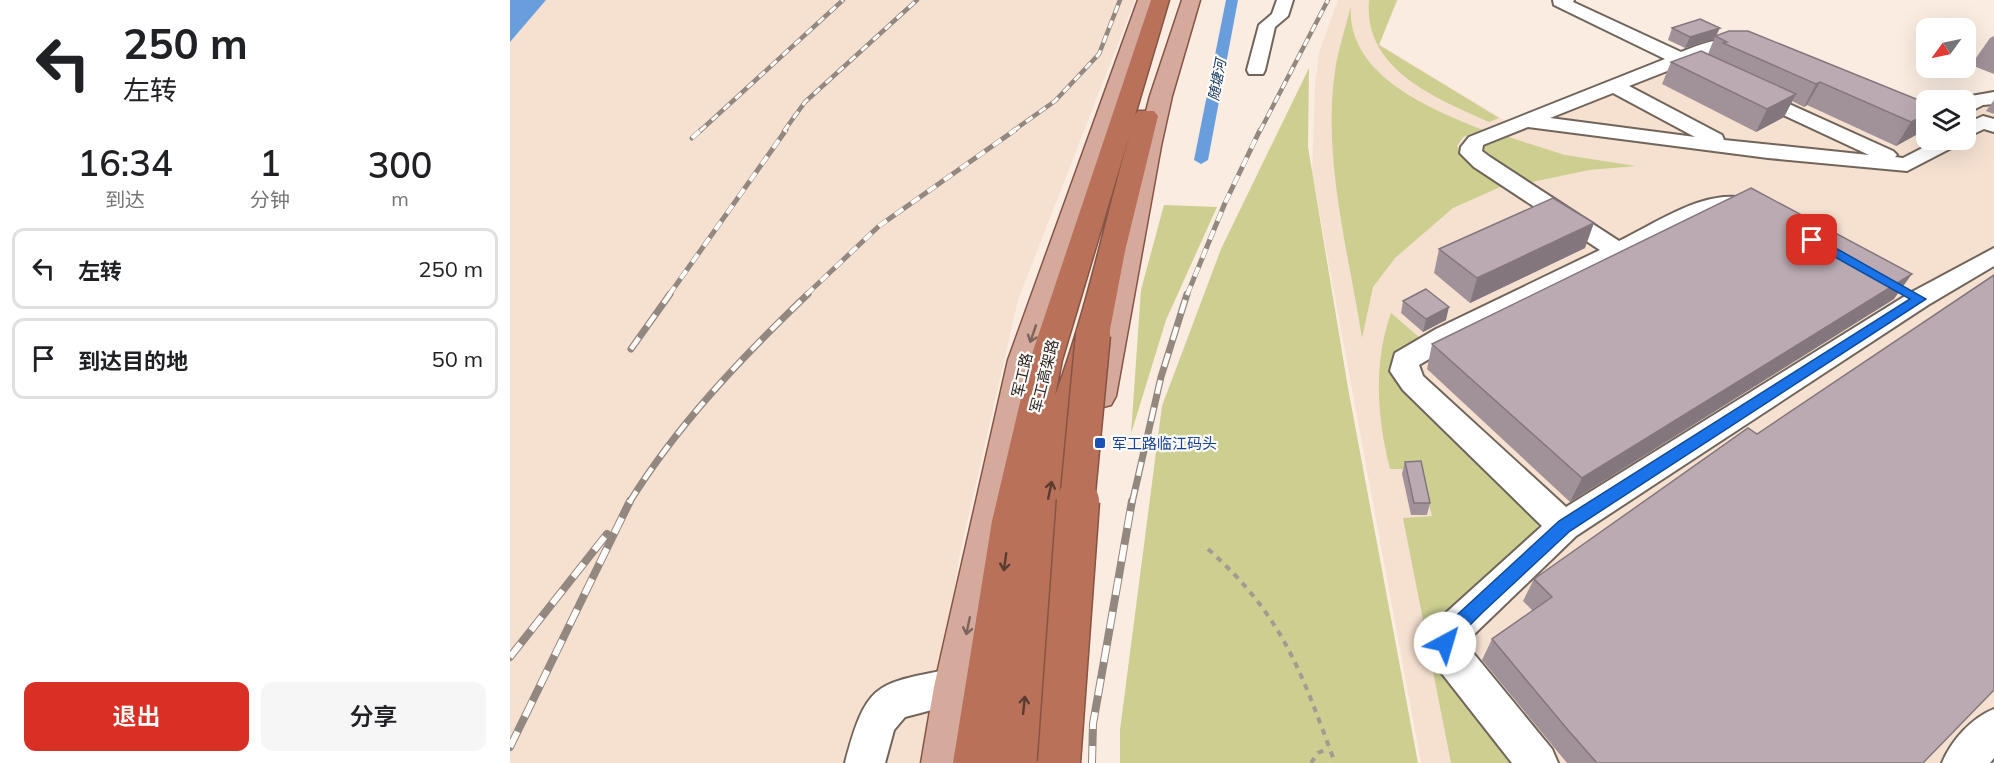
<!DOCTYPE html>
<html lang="zh">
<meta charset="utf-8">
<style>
body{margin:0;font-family:Mulish,"Noto Sans SC",sans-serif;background:#f6f6f6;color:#202124;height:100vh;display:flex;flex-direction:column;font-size:22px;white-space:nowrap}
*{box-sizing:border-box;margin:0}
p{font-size:20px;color:#757577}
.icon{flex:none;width:33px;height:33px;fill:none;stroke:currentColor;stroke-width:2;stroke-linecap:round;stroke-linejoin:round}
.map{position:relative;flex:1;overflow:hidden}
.side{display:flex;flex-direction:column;background:#fff;width:510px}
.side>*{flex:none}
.guide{background:#fff;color:#202124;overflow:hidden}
.needle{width:39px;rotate:237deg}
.fabs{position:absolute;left:1406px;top:18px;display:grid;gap:12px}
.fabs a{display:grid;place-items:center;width:60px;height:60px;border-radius:12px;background:#fff;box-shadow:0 6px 24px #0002;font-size:30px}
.pin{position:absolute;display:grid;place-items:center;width:51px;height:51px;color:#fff;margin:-26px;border-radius:12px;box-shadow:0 3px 9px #0006}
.me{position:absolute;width:66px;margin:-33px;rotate:39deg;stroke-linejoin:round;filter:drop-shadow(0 0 4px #0008)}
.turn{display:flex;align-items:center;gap:21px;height:126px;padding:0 24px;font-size:27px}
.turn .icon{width:78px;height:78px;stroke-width:2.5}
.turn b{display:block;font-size:42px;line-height:51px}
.eta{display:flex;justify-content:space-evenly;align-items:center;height:102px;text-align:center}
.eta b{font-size:36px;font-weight:600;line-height:42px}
.primary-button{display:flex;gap:12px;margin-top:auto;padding:12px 24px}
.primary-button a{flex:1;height:69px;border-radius:12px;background:#d93025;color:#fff;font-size:24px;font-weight:600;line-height:69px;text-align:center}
.primary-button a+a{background:#f6f6f6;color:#202124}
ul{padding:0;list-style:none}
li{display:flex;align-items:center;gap:18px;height:81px;margin:0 12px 9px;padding:0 12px;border:3px solid #e0e0e0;border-radius:12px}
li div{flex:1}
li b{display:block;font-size:22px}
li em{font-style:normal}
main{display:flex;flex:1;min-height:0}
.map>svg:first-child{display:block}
.built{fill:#f6e1d1}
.green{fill:#cccf8f}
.water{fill:#689edc}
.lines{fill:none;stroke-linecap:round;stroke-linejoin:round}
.canal{fill:#689edc;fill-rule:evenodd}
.minor-casing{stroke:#71655b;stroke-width:4}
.major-casing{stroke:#855444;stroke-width:3}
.highway-casing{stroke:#855444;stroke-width:3}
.path{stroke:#a49a91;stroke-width:4;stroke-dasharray:6 6;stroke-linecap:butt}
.minor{fill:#fff;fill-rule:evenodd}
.major{fill:#d5aa9c;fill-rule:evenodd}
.highway{fill:#b9715a;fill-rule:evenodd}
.rail-far3-casing{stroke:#928880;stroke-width:4.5}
.rail-far2-casing{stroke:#928880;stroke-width:5}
.rail-far1-casing{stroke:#928880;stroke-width:7}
.rail-casing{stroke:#928880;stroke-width:8}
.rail-far3{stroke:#fefbf9;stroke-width:3;stroke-dasharray:8;stroke-linecap:butt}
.rail-far2{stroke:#fefbf9;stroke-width:4;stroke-dasharray:10;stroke-linecap:butt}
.rail-far1{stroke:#fefbf9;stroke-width:4.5;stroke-dasharray:14;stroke-linecap:butt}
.rail{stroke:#fefbf9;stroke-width:6;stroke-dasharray:17;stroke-linecap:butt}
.highway-bridge-far1-casing{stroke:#855444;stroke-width:37;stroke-linecap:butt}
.highway-bridge-casing{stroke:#855444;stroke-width:45;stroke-linecap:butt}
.highway-bridge-far1{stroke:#b9715a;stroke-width:34}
.highway-bridge{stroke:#b9715a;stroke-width:42}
.wall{fill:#a19299}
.shaded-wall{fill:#83777d}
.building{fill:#bbaab2;stroke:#83777d;stroke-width:1.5}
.oneway{stroke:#7c645c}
.oneway2{stroke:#583c31}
.route{fill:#1a73e8;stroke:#114b97;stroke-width:1.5}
.transit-dot{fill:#1a4fb4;stroke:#fefbf9;stroke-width:2}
.labels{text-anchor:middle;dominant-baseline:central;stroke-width:4.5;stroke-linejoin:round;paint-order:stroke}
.far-water-label{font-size:14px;font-style:italic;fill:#123861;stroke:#fefbf9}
.street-label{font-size:15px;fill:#241f1b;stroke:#fefbf9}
.transit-label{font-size:15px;fill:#164399;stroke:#fefbf9;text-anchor:start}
</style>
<main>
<section class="side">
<div class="guide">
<div class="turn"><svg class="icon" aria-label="left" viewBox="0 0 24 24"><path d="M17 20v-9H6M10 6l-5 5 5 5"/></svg><div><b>250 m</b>左转</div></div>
</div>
<div class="eta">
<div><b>16:34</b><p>到达</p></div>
<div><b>1</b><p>分钟</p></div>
<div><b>300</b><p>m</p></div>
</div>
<ul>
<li><svg class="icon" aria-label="left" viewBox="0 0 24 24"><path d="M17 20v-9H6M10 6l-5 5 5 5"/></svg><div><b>左转</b></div><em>250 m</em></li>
<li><svg class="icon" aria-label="arrive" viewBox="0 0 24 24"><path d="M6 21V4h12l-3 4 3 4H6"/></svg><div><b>到达目的地</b></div><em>50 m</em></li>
</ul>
<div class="primary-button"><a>退出</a><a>分享</a></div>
</section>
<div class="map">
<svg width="1484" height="763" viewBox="0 0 1484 763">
<rect width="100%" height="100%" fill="#faece1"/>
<!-- built -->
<g class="built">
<path d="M36,0H625L508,300L449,558L418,763H0V42Z"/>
<path d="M828,0H888L869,44L996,121L1154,62L1416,120V140H1455V101L1480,89L1484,91V763H911L802,173L805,86L809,52Z"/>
</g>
<!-- green -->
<g class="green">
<path d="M859,0H887L869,45L989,118L979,122C926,98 853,70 859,0Z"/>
<path d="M841,6C836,75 920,109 973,130L953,137L947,146L954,157L997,184L943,208L885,258L863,287L852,338C838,249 811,154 826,64C830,44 836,25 841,6Z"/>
<path d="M799,68L798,147L838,388L908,763H610V730L652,406L711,249Z"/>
<path d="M992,135L1055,155L1126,166L1079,170L1013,184L969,154L970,144Z"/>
<path d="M654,205L707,207L656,320L621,434L631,290Z"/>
<path d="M881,313L910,338L888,349L884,362L1026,512L1028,527L1022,538L924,621L920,638L1013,763H941L893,518L922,516L910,469H880C867,418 863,363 881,313Z"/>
</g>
<!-- water -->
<path class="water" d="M0,0H36L0,42Z"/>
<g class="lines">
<!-- canal -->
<path class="canal" d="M716,0H728L698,160L691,164L684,160Z"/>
<defs>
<g id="minor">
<path d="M767,0H783L778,16L765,27L755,70L753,74H739L737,70L749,25L762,14Z"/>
<path d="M1043,0H1064L1063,2L1171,52C1201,40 1213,36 1245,44L1248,48L1245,52L1239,53L1220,48L1185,59L1190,64L1187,68L1181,69L1170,66L1119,86L1212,135L1214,140L1359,155L1237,98L1234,94L1237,90L1244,88L1383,151L1387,155L1385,157L1393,158L1428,140H1452L1449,144L1397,171L1258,158L1018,127L973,145L972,151L980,157L1109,241C1149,222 1200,184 1245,201C1252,204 1260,205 1265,212L1261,217C1243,221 1228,207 1210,209L946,343L909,365L913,376L1056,507L1400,293L1484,248V266L1418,305L1066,536L955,643L1042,749L1048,763H1002L926,666L917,643L928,620L1032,526L893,390L880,371L885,353L926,329L1090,250L964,167L950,153L951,147L959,137L1155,59L1044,5ZM1103,93L1185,137L1040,118Z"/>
<path d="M1484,92V104L1473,105L1455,114L1454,100L1461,96Z"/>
<path d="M1473,116L1484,119V132L1474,129L1455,138V124Z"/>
<path d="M446,668L460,674L465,687L460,700L395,717L384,730L375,763H335C357,680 366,684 446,668Z"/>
<path d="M1484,709V758L1480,763H1432C1441,741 1461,718 1484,709Z"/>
</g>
<g id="major">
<path d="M628,0H646L530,360L468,687L459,763H411L424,687L498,360Z"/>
<path d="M672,0H690L662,96L651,146L606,396L601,405L589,408L577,405L572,396L627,146L640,96Z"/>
</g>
<path id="highway" d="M641,0H659L625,115L628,111H644L648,116L615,251L599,335L572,415L550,532L532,763H443L482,521L520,360ZM620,133C595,220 577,310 545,396L552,360Z"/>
</defs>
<!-- minor casing -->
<use href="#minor" class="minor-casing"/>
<!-- major casing -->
<use href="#major" class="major-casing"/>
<!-- highway casing -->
<use href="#highway" class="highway-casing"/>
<!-- path -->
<g class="path">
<path d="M698,549C773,616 791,671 825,763"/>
<path d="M801,763L808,753L819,748"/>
</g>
<!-- minor -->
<use href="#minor" class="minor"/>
<!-- major -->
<use href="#major" class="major"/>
<!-- highway -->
<use href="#highway" class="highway"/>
<defs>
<g id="rail-far3">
<path d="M190,131L333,0"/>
<path d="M274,131L295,102L407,0"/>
<path d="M503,131L545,101L589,54L610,0"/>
<path d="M750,131L818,0"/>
</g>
<g id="rail-far2">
<path d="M182,138L191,130"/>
<path d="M159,295L276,130"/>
<path d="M296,295L369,226L505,130"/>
<path d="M677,295L715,203L750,130"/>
</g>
<g id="rail-far1">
<path d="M121,349L160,294"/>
<path d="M119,503C167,425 232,357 298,294"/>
<path d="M622,503L651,377L677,294"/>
</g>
<g id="rail">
<path d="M0,657L97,534"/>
<path d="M0,747L120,501"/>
<path d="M582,763L583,724L622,501"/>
</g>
</defs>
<!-- rail-far3 casing -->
<use href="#rail-far3" class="rail-far3-casing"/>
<!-- rail-far2 casing -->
<use href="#rail-far2" class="rail-far2-casing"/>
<!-- rail-far1 casing -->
<use href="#rail-far1" class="rail-far1-casing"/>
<!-- rail casing -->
<use href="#rail" class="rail-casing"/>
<!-- rail-far3 -->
<use href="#rail-far3" class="rail-far3"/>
<!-- rail-far2 -->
<use href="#rail-far2" class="rail-far2"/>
<!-- rail-far1 -->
<use href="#rail-far1" class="rail-far1"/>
<!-- rail -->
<use href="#rail" class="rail"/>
<defs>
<path id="highway-bridge-far1" d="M567,503L583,335"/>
<path id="highway-bridge" d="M549,763L568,501"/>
</defs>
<!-- highway-bridge-far1 casing -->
<use href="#highway-bridge-far1" class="highway-bridge-far1-casing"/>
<!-- highway-bridge casing -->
<use href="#highway-bridge" class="highway-bridge-casing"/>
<!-- highway-bridge-far1 -->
<use href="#highway-bridge-far1" class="highway-bridge-far1"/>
<!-- highway-bridge -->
<use href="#highway-bridge" class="highway-bridge"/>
</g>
<!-- wall -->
<g class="wall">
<path d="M1162,28L1207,35L1416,103V127L1413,131L1386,146L1297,105L1294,107L1282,101L1274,117L1246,132L1152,84L1161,62L1198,54L1204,39L1175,48L1158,40Z"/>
<path d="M1484,36V74L1461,65L1480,38Z"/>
<path d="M1484,100V114L1476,111Z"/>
<path d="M1075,248L960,303L924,273L929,249Z"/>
<path d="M1384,299L1060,502L917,369L922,344Z"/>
<path d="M893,301L936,320L913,332L891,313Z"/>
<path d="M895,462L920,503L917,515H901L892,474Z"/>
<path d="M1024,579L1413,763H1057L972,660L982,639L1023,611L1013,601Z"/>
</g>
<!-- shaded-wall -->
<g class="shaded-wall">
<path d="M1210,28L1206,36H1205L1204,39L1175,48L1180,37Z"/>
<path d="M1310,82L1297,105L1294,107L1306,84Z"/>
<path d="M1286,94L1274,117L1246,132L1257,109Z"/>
<path d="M1416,115V127L1413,131L1386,146L1401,122Z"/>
<path d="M1084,223L1075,248L960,303L967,278Z"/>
<path d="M1402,274L1384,299L1060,502L1072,478Z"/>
<path d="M939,307L936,320L913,332L916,319Z"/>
</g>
<!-- building -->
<g class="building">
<path d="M1190,19L1210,28L1180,37L1162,28Z"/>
<path d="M1219,31H1238L1416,103V115L1401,122L1310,82L1306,84L1213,43L1217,42L1205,36Z"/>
<path d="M1191,51L1286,94L1257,109L1161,62Z"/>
<path d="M1241,188L1402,274L1072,478L922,344Z"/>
<path d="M1043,198L1084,223L967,278L929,249Z"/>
<path d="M1484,275V690L1413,763H1087L1058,730L982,639L1042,597L1024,579L1238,428L1247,434Z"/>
<path d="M916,289L939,307L916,319L893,301Z"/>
<path d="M911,461L920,503H904L895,462Z"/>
</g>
<!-- one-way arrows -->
<defs><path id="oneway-shaft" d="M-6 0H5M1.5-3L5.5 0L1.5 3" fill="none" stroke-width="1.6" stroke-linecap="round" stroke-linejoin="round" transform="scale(1.5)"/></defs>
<g class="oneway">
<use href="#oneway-shaft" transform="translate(523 334) rotate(109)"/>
<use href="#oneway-shaft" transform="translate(458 626) rotate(102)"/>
</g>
<g class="oneway2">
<use href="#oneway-shaft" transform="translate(540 490) rotate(-78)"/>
<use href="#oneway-shaft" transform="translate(495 562) rotate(98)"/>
<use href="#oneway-shaft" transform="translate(514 705) rotate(-84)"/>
</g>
<!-- route -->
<path class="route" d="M1298,237H1306L1416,299L1060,531L973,612L947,638L941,649L935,651L929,649L926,643L935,626L1049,521L1400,299L1298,242Z"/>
<!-- markers -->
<rect class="transit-dot" x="584" y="437" width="12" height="12" rx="3"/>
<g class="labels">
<!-- far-water labels -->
<g class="far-water-label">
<text transform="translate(707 80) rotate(-79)">随塘河</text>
</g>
<!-- street labels -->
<g class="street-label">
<text transform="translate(512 375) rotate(-77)">军工路</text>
<text transform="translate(534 376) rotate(-76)">军工高架路</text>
</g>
<!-- transit labels -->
<g class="transit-label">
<text x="602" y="443">军工路临江码头</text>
</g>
</g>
</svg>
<div class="fabs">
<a><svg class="needle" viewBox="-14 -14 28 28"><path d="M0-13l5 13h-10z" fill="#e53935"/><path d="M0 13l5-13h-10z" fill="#757577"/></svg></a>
<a><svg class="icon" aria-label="layers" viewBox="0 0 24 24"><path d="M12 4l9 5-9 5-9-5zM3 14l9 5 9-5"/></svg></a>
</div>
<div class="pin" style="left:1302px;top:240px;background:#d93025"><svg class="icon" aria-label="arrive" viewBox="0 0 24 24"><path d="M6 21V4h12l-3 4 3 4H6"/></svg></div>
<svg class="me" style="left:935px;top:643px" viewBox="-20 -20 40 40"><circle r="19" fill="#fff"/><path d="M0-13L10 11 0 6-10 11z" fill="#1a73e8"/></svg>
</div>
</main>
